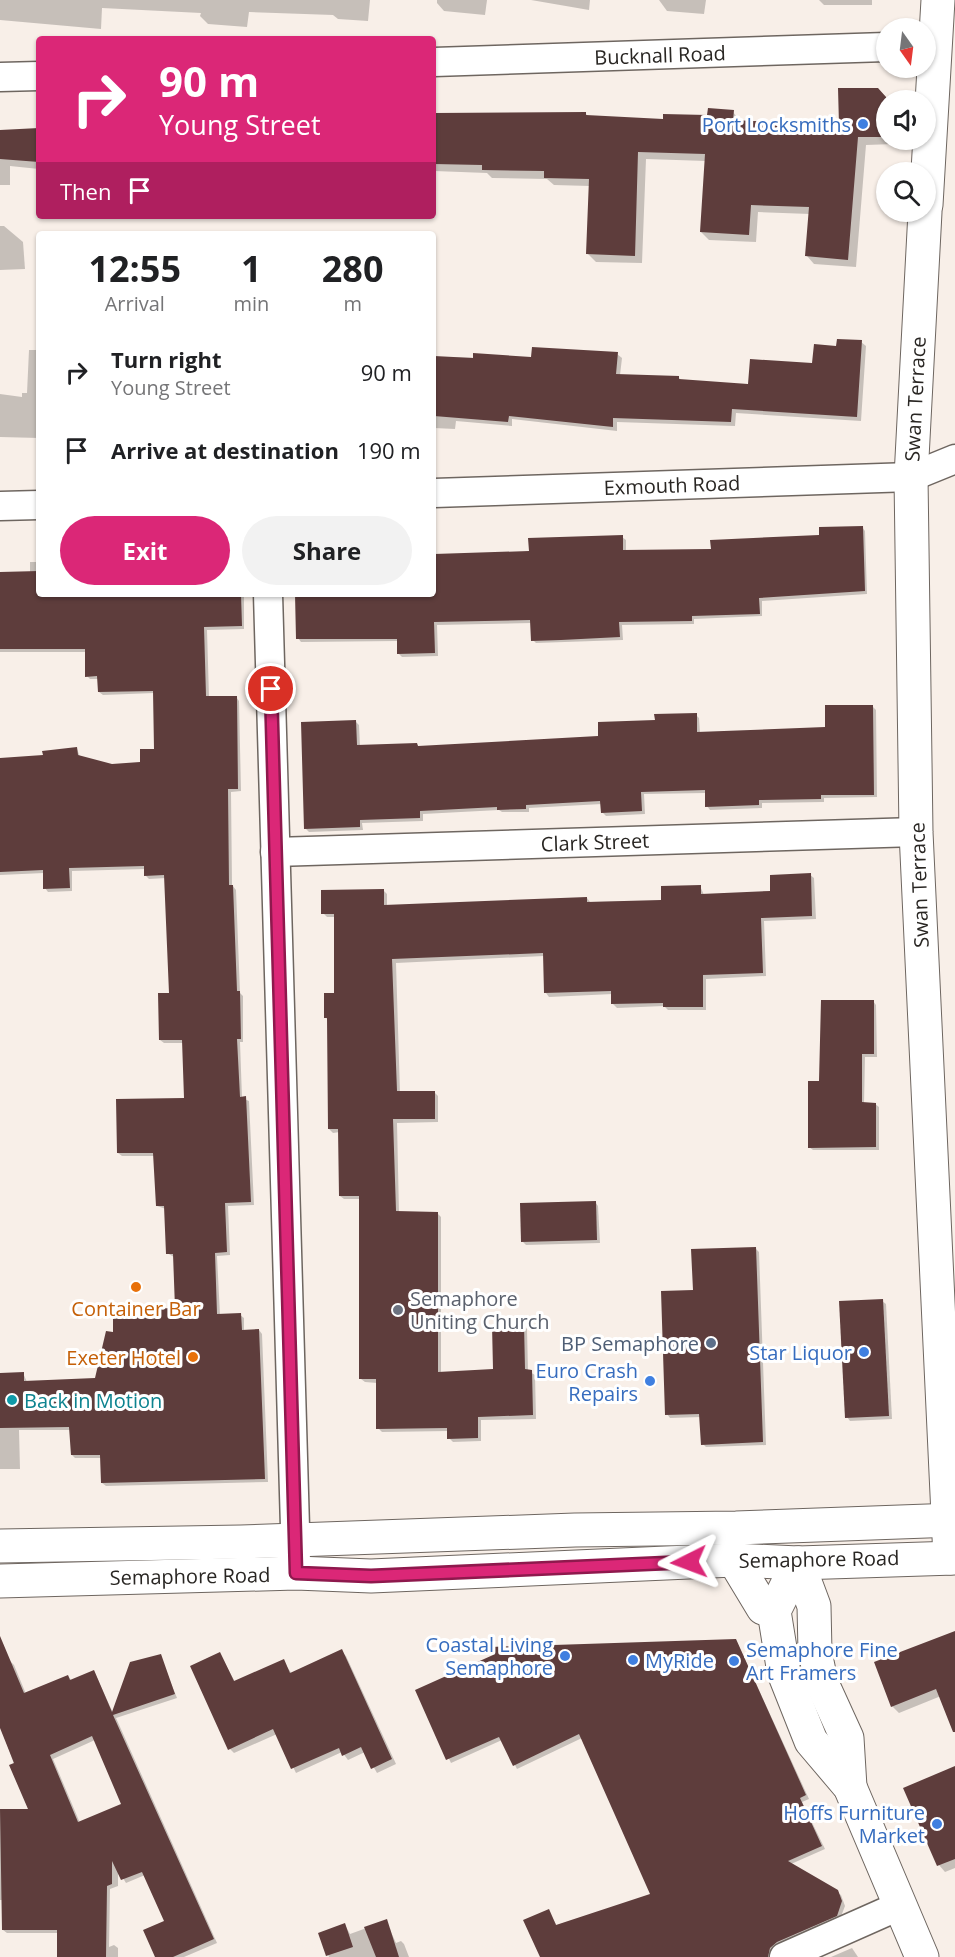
<!DOCTYPE html>
<style>
body{margin:0;font-family:"Open Sans",sans-serif;background:#f2f2f2;color:#202124;height:100vh;display:flex;flex-direction:column;font-size:22px;white-space:nowrap}
*{box-sizing:border-box;margin:0}
p{font-size:20px;color:#757577}
.icon{flex:none;width:33px;height:33px;fill:none;stroke:currentColor;stroke-width:2;stroke-linecap:round;stroke-linejoin:round}
.map{position:relative;flex:1;overflow:hidden}
.sheet{position:absolute;left:36px;top:231px;width:400px;height:366px;display:flex;flex-direction:column;background:#fff;border-radius:6px;box-shadow:0 2px 4px #0004}
.sheet>*{flex:none}
.guide{position:absolute;left:36px;top:36px;width:400px;height:183px;border-radius:6px;box-shadow:0 2px 4px #0004;background:#db2777;color:#fff;overflow:hidden}
.needle{width:39px;rotate:166deg}
.tools{position:absolute;left:876px;top:18px;display:grid;gap:12px}
.tools a{display:grid;place-items:center;width:60px;height:60px;border-radius:50%;background:#fff;box-shadow:0 2px 4px #0004;font-size:30px}
.pin{position:absolute;display:grid;place-items:center;width:51px;height:51px;color:#fff;margin:-26px;border:3px solid #fff;border-radius:50%;box-shadow:0 2px 6px #0007}
.me{position:absolute;width:66px;margin:-33px;rotate:267deg;stroke-linejoin:round;filter:drop-shadow(0 0 4px #0008)}
.turn{display:flex;align-items:center;gap:21px;height:126px;padding:0 24px;font-size:27px}
.turn .icon{width:78px;height:78px;stroke-width:2.5}
.turn b{display:block;font-size:42px;line-height:51px}
.then{display:flex;align-items:center;height:57px;padding:0 24px;background:#0003;gap:12px;font-size:22px}
.eta{display:flex;justify-content:space-evenly;align-items:center;height:102px;text-align:center}
.eta b{font-size:36px;font-weight:700;line-height:42px}
.primary-button{display:flex;gap:12px;margin-top:auto;padding:12px 24px}
.primary-button a{flex:1;height:69px;border-radius:36px;background:#db2777;color:#fff;font-size:24px;font-weight:700;line-height:69px;text-align:center}
.primary-button a+a{background:#f2f2f2;color:#202124}
ul{padding:0;list-style:none}
li{display:flex;align-items:center;gap:18px;height:78px;padding:0 24px}
li div{flex:1}
li b{display:block;font-size:22px}
li em{font-style:normal}
.map>svg:first-child{display:block}
.shadow{fill:#0003;fill-rule:evenodd}
.building{fill:#5e3d3c;fill-rule:evenodd}
.lines{fill:none;stroke-linecap:round;stroke-linejoin:round}
.street-casing{stroke:#6e6660;stroke-width:31}
.secondary-casing{stroke:#6e6660;stroke-width:35}
.street{stroke:#fff;stroke-width:28}
.secondary{stroke:#fff;stroke-width:33}
.route-casing{stroke:#8e194d;stroke-width:15}
.route{stroke:#db2777;stroke-width:10}
.shop-dot{fill:#3f7fe0;stroke:#fff;stroke-width:2}
.food-dot{fill:#e8710a;stroke:#fff;stroke-width:2}
.worship-dot{fill:#6b7280;stroke:#fff;stroke-width:2}
.service-dot{fill:#5c6f8a;stroke:#fff;stroke-width:2}
.culture-dot{fill:#0f9aa8;stroke:#fff;stroke-width:2}
.labels{text-anchor:middle;dominant-baseline:central;stroke-width:6;stroke-linejoin:round;paint-order:stroke}
.street-label{font-size:20px;fill:#292623;stroke:#fff}
.shop-label{font-size:20px;fill:#366cbe;stroke:#fff;text-anchor:end}
.worship-label{font-size:20px;fill:#5b616d;stroke:#fff;text-anchor:start}
.food-label{font-size:20px;fill:#c56008;stroke:#fff}
.service-label{font-size:20px;fill:#4e5e75;stroke:#fff;text-anchor:end}
.culture-label{font-size:20px;fill:#0d838f;stroke:#fff;text-anchor:start}
</style>
<div class="map">
<svg width="955" height="1957" viewBox="0 0 955 1957">
<rect width="100%" height="100%" fill="#f8efe8"/>
<!-- shadow -->
<g class="shadow">
<path d="M0,0H370L368,21L338,19L333,15L249,12L247,27L208,24L200,16L201,13L102,8L101,29L0,20Z"/>
<path d="M437,0H487L485,15L444,11L437,3Z"/>
<path d="M531,0H590L589,10Z"/>
<path d="M659,0H706L704,14L667,11Z"/>
<path d="M819,0H872V5H824Z"/>
<path d="M878,89L889,100H886V140H894V144L866,145L856,267L814,264L807,256L810,214L758,212L756,242L709,240L701,232L706,161L646,159L642,263L596,262L588,254L590,186L554,185L547,179L492,178L487,173L434,171V114L585,113L588,116L665,121L733,112L741,122L840,127Z"/>
<path d="M37,122L39,123V169L10,166V185H0V131L36,130Z"/>
<path d="M0,226H4L23,242L25,269L0,270Z"/>
<path d="M861,342L866,346L861,421L736,413L735,426L617,422V431L512,419V426L456,421L455,429L434,428V357L532,359L617,354L622,358L620,375L679,378L682,381L750,386L814,364L838,348Z"/>
<path d="M29,350H39V438L0,437V394L22,397V393H27Z"/>
<path d="M862,527L865,531L867,594L762,601V616L694,619V624L622,625L623,640L536,643L533,640L532,623L437,625L438,656L402,657L398,653V641L301,642L298,638L296,594H434V574L445,573L530,552L622,537L626,540V552L713,551L821,537Z"/>
<path d="M30,562H39V594H244V629L207,630L209,697H236L239,701L241,791L231,792L232,885L236,890L240,993L243,996V1042H240L242,1098L249,1101L254,1205L228,1206L230,1255L217,1256L220,1315H240L244,1318V1331L259,1330L262,1334L268,1482L106,1486L102,1483L101,1458H75L72,1455L71,1430H19L20,1469H0V1374L23,1373L27,1382L96,1379L115,1334L177,1309L174,1257L167,1253L166,1209L157,1206L155,1156H122L118,1153L186,1099L183,1043H164L160,1040L171,994L166,878L149,879L145,875V869L72,871V891L48,892L45,888L44,873L0,875V760L44,757L77,749L80,757L112,766L142,763L155,750L154,693L103,695L99,692V679H90L87,676L86,652H0V574L30,573Z"/>
<path d="M872,706L876,710L877,797L824,798V802L762,803V808L710,810L707,806L706,793L644,794L645,814L606,816L602,812V804L529,808V812H502L499,810L423,814V821L362,823L363,830L309,832L305,828L356,722L359,725L360,747L417,745L420,748L600,738L656,722L696,715L699,718L700,733L827,728Z"/>
<path d="M810,875L814,878L816,919L764,921L766,976L706,979V1010H668L664,1006L617,1008L613,1004V994L549,997L546,993L544,956L396,963L400,1093L434,1092L438,1096V1122L397,1123L399,1213H437L441,1217V1373L495,1371L523,1325L527,1329L528,1371L535,1375L536,1419L481,1420V1441L453,1442L449,1438V1431L382,1432L378,1428L377,1383L365,1382L361,1379V1199H344L340,1196V1132L333,1133L329,1129V1020L326,1018L336,994V917H327L323,913L383,890L387,894V907L587,898L590,902L663,901L700,886L704,895L772,893Z"/>
<path d="M873,1001L876,1005L877,1057H865L864,1104H875L879,1107V1150H813L809,1147L821,1082Z"/>
<path d="M595,1202L598,1206L600,1243L526,1245L523,1242Z"/>
<path d="M756,1249L759,1252L766,1445L706,1447L703,1444L701,1417L670,1418L667,1414L694,1292Z"/>
<path d="M882,1301L886,1304L892,1419L850,1421L847,1417Z"/>
<path d="M955,1632V1733L941,1696L899,1713L892,1706Z"/>
<path d="M736,1640L809,1799L802,1802L825,1849L791,1864L841,1895L845,1906L840,1919L771,1957H541L548,1910L557,1926L652,1895L582,1738L517,1769L502,1740L451,1763L417,1691Z"/>
<path d="M341,1651L346,1656L396,1764L377,1773L365,1752L348,1760L342,1752L296,1773L277,1734L234,1753L230,1749L220,1654L235,1682L283,1661L292,1674Z"/>
<path d="M160,1656L177,1698L116,1718L217,1943L184,1957H156L166,1922L145,1875L126,1883L118,1870V1886L110,1889L109,1947L114,1945L118,1948V1957H59L58,1933H7L3,1930V1900H0V1810H30L0,1724V1665L10,1661L14,1665L26,1694L68,1676L72,1681L94,1671L113,1713ZM95,1740L123,1804L80,1823L53,1759Z"/>
<path d="M955,1767V1868L945,1872L939,1865Z"/>
<path d="M386,1921L396,1943L401,1941L404,1944L409,1957H329L320,1933L345,1925L350,1934Z"/>
<path d="M852,1948L858,1957H831Z"/>
</g>
<!-- building -->
<g class="building">
<path d="M838,88H878L886,97V137H858L848,260L805,256L809,207L751,205L749,235L700,232L705,154L638,152L635,256L586,254L589,179L544,178V171L482,170V165L434,164V113L586,112V115L663,119V114L707,115L708,108L734,110L733,120L839,125Z"/>
<path d="M39,128V162L0,159V130Z"/>
<path d="M837,339L862,340L857,417L732,409L731,422L613,418V427L509,416L508,422L434,416V356L473,358V353L531,357L532,347L618,352L616,374L679,376V379L748,384L750,359L812,363L814,344L836,346Z"/>
<path d="M863,526L865,591L759,598L760,614L692,616V621L619,622L620,637L561,640L531,641L530,620L434,622L435,653L397,654V639H296L295,594H434V554L529,551L528,538L623,535V550L711,549L710,540L819,535V527Z"/>
<path d="M39,571V594H241L242,626L204,627L206,696H237L238,789H228L229,885H233L237,991H240L241,1039H237L240,1097L246,1096L251,1202L225,1203L227,1252L215,1253L217,1314L241,1313L242,1330L259,1329L265,1479L101,1483L100,1455H71L69,1427L0,1428V1373L24,1372V1381L95,1378L106,1331L113,1332V1310L175,1308L173,1254H166L164,1206H156L153,1153H117L116,1099L184,1098L182,1040H159L158,993H169L164,875L144,876V866L69,868L70,888L43,889V870L0,872V758L43,755L42,751L77,747L78,755L112,764L140,762V749H154L153,691L98,692L97,676L85,677V649H0V572Z"/>
<path d="M825,705H873L874,795H821V799L759,800V805L705,807V790L641,792L642,811L601,813L600,801L526,805V809L497,810V807L420,811V818L360,820V827L304,829L301,722L356,720L357,745L417,743L418,746L598,736V722L655,720L654,714L697,713V732L825,727Z"/>
<path d="M811,873L812,916L761,918L763,973L703,975V1007H663V1003L611,1004V991L544,993L543,953L392,959L397,1091H435V1119H393L396,1211L438,1212V1372L493,1369L492,1325L524,1324L525,1369L532,1370L533,1415L478,1417V1438L447,1439V1428L376,1429V1379H359V1196H339L338,1129H328L327,1018H324V993H334V914H321V890L384,889V905L587,897V902L661,900V886L701,885V894L770,891V875Z"/>
<path d="M821,1000H874V1054H862V1102L876,1103V1147L808,1148V1081H819Z"/>
<path d="M596,1201L597,1240L521,1242L520,1203Z"/>
<path d="M756,1247L763,1442L701,1445L699,1414L665,1415L661,1291L693,1290L691,1249Z"/>
<path d="M883,1299L889,1416L845,1418L839,1301Z"/>
<path d="M955,1631V1732H953L936,1689L891,1707L874,1662Z"/>
<path d="M0,1636L24,1693L68,1675L70,1680L94,1670L112,1712L130,1662L161,1654L175,1694L113,1715L214,1939L173,1957H155L143,1930L164,1921L142,1872L121,1880L112,1861V1884L107,1886L106,1957H57V1930H2L0,1809H28L9,1765L14,1763L0,1728ZM92,1736L121,1804L78,1822L50,1755Z"/>
<path d="M736,1639L806,1795L800,1798L822,1846L788,1861L838,1890L842,1901L837,1916L777,1942L770,1948L768,1957H540L523,1920L549,1909L556,1925L650,1894L579,1734L513,1766L499,1737L446,1760L415,1690L493,1655L490,1647Z"/>
<path d="M342,1649L392,1759L371,1769L361,1747L342,1756L339,1748L291,1769L273,1729L228,1750L190,1666L220,1652L234,1681L284,1659L290,1673Z"/>
<path d="M955,1766V1859L937,1866L903,1788Z"/>
<path d="M387,1919L399,1957H376L364,1927Z"/>
<path d="M345,1923L353,1947L326,1956L318,1933Z"/>
</g>
<g class="lines">
<defs>
<g id="street">
<path d="M434,62L886,47"/>
<path d="M0,77L39,76"/>
<path d="M434,493L911,477L955,459"/>
<path d="M0,506L39,505"/>
<path d="M268,594L296,1562"/>
<path d="M275,852L916,832"/>
<path d="M784,1957L899,1906"/>
</g>
<g id="secondary">
<path d="M926,205L938,0"/>
<path d="M925,212L911,477L916,832L950,1558"/>
<path d="M0,1546L241,1542L575,1530L736,1528L955,1520"/>
<path d="M734,1560L763,1608L774,1611"/>
<path d="M798,1563L774,1611L784,1673L811,1741L850,1787L922,1957"/>
<path d="M798,1563L814,1606L815,1652L821,1681L847,1738L850,1787"/>
<path d="M0,1581L296,1573L371,1576L734,1560L798,1563L955,1558"/>
</g>
</defs>
<!-- street casing -->
<use href="#street" class="street-casing"/>
<!-- secondary casing -->
<use href="#secondary" class="secondary-casing"/>
<!-- street -->
<use href="#street" class="street"/>
<!-- secondary -->
<use href="#secondary" class="secondary"/>
</g>
<g class="lines">
<defs>
<path id="route" d="M271,689L296,1573L371,1576L689,1562"/>
</defs>
<!-- route casing -->
<use href="#route" class="route-casing"/>
<!-- route -->
<use href="#route" class="route"/>
</g>
<!-- markers -->
<g class="shop-dot">
<circle cx="863" cy="124" r="6"/>
<circle cx="864" cy="1352" r="6"/>
<circle cx="650" cy="1381" r="6"/>
<circle cx="565" cy="1656" r="6"/>
<circle cx="633" cy="1660" r="6"/>
<circle cx="734" cy="1661" r="6"/>
<circle cx="937" cy="1824" r="6"/>
</g>
<g class="food-dot">
<circle cx="136" cy="1287" r="6"/>
<circle cx="193" cy="1357" r="6"/>
</g>
<circle class="worship-dot" cx="398" cy="1310" r="6"/>
<circle class="service-dot" cx="711" cy="1343" r="6"/>
<circle class="culture-dot" cx="12" cy="1400" r="6"/>
<g class="labels">
<!-- street labels -->
<g class="street-label">
<text transform="translate(660 55) rotate(-2)">Bucknall Road</text>
<text transform="translate(915 399) rotate(-87)">Swan Terrace</text>
<text transform="translate(672 485) rotate(-2)">Exmouth Road</text>
<text transform="translate(595 842) rotate(-2)">Clark Street</text>
<text transform="translate(919 885) rotate(-92)">Swan Terrace</text>
<text transform="translate(819 1559) rotate(-1)">Semaphore Road</text>
<text transform="translate(190 1576) rotate(-1)">Semaphore Road</text>
</g>
<!-- shop labels -->
<g class="shop-label">
<text x="851" y="124">Port Locksmiths</text>
<text x="852" y="1352">Star Liquor</text>
<text x="638" y="1370">Euro Crash<tspan x="638" dy="23">Repairs</tspan></text>
<text x="553" y="1644">Coastal Living<tspan x="553" dy="23">Semaphore</tspan></text>
<text x="746" y="1649" text-anchor="start">Semaphore Fine<tspan x="746" dy="23">Art Framers</tspan></text>
<text x="645" y="1660" text-anchor="start">MyRide</text>
<text x="925" y="1812">Hoffs Furniture<tspan x="925" dy="23">Market</tspan></text>
</g>
<!-- worship labels -->
<g class="worship-label">
<text x="410" y="1298">Semaphore<tspan x="410" dy="23">Uniting Church</tspan></text>
</g>
<!-- food labels -->
<g class="food-label">
<text x="136" y="1308">Container Bar</text>
<text x="181" y="1357" text-anchor="end">Exeter Hotel</text>
</g>
<!-- service labels -->
<g class="service-label">
<text x="699" y="1343">BP Semaphore</text>
</g>
<!-- culture labels -->
<g class="culture-label">
<text x="24" y="1400">Back in Motion</text>
</g>
</g>
</svg>
<div class="tools">
<a><svg class="needle" viewBox="-14 -14 28 28"><path d="M0-13l5 13h-10z" fill="#e53935"/><path d="M0 13l5-13h-10z" fill="#757577"/></svg></a>
<a><svg class="icon" aria-label="sound" viewBox="0 0 24 24"><path d="M4 9h4l5-4v14l-5-4H4zM17 9q2 3 0 6"/></svg></a>
<a><svg class="icon" aria-label="search" viewBox="0 0 24 24"><circle cx="10" cy="10" r="6"/><path d="M15 15l6 6"/></svg></a>
</div>
<div class="pin" style="left:271px;top:689px;background:#d93025"><svg class="icon" aria-label="arrive" viewBox="0 0 24 24"><path d="M6 21V4h12l-3 4 3 4H6"/></svg></div>
<svg class="me" style="left:689px;top:1562px" viewBox="-20 -20 40 40"><path d="M0-17L14 15 0 8-14 15z" fill="#db2777" stroke="#fff" stroke-width="4"/></svg>
<div class="guide">
<div class="turn"><svg class="icon" aria-label="right" viewBox="0 0 24 24"><path d="M7 20v-9h11M14 6l5 5-5 5"/></svg><div><b>90 m</b>Young Street</div></div>
<div class="then">Then<svg class="icon" aria-label="arrive" viewBox="0 0 24 24"><path d="M6 21V4h12l-3 4 3 4H6"/></svg></div>
</div>
<section class="sheet">
<div class="eta">
<div><b>12:55</b><p>Arrival</p></div>
<div><b>1</b><p>min</p></div>
<div><b>280</b><p>m</p></div>
</div>
<ul>
<li><svg class="icon" aria-label="right" viewBox="0 0 24 24"><path d="M7 20v-9h11M14 6l5 5-5 5"/></svg><div><b>Turn right</b><p>Young Street</p></div><em>90 m</em></li>
<li><svg class="icon" aria-label="arrive" viewBox="0 0 24 24"><path d="M6 21V4h12l-3 4 3 4H6"/></svg><div><b>Arrive at destination</b></div><em>190 m</em></li>
</ul>
<div class="primary-button"><a>Exit</a><a>Share</a></div>
</section>
</div>
